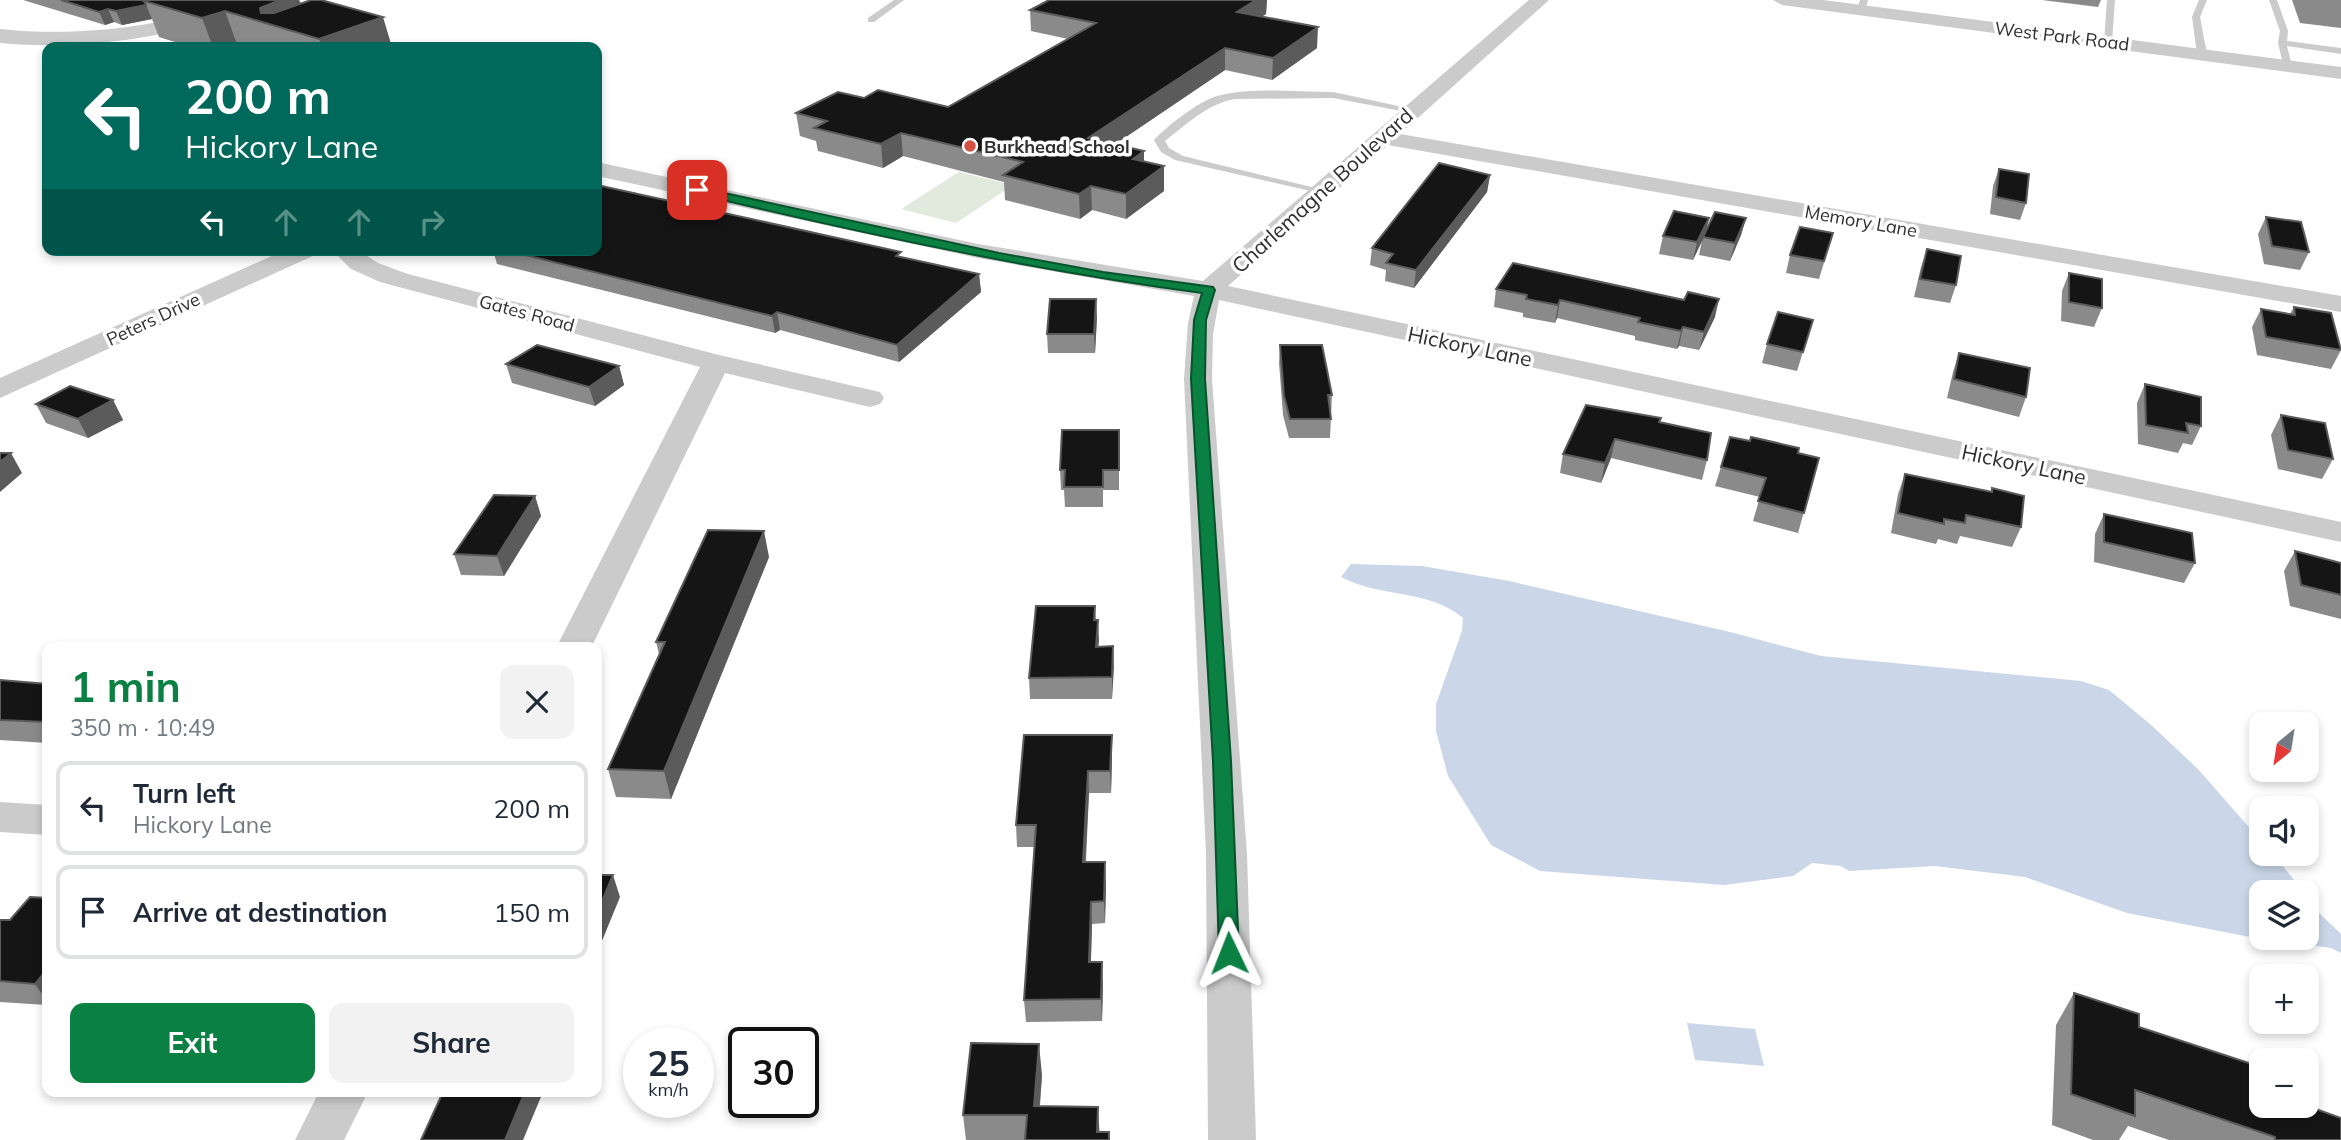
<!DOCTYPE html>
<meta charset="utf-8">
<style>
body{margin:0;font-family:Mulish,sans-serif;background:#f2f2f3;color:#1f2937;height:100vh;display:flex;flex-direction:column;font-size:26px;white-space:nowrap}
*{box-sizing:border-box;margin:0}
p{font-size:23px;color:#747a83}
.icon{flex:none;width:38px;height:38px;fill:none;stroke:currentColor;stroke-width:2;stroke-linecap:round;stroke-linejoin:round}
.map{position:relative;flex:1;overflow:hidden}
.sheet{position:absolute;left:42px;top:642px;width:560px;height:455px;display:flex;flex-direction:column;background:#fff;border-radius:14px;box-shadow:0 4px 10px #0003}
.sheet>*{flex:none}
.top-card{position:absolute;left:42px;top:42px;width:560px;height:214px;border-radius:14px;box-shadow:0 4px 10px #0003;background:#00695c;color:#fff;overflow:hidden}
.needle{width:46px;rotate:210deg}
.fabs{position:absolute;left:2249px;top:712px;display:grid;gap:14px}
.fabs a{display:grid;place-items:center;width:70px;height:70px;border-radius:14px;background:#fff;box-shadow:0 4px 10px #0003;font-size:35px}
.speed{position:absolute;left:623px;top:1027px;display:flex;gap:14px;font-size:35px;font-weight:700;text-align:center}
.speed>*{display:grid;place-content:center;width:91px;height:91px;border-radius:50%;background:#fff;box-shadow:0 4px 10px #0003;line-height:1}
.speed small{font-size:18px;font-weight:400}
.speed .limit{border:4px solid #111;border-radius:10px;background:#fff;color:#111}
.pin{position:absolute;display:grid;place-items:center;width:60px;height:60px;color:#fff;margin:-30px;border-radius:14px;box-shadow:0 4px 10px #0006}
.me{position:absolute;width:77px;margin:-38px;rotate:358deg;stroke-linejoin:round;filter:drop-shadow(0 0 5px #0008)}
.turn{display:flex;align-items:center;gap:24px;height:147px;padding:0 28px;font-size:32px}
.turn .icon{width:91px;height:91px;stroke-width:2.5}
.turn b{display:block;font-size:49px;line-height:60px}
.lanes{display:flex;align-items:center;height:66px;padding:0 28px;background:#0003;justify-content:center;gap:35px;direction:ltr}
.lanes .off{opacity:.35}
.round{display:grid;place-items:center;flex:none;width:74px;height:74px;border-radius:14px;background:#f2f2f3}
.summary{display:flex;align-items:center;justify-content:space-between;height:119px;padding:0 28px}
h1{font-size:42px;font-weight:700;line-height:52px;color:#0b8043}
.button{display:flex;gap:14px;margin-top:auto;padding:14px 28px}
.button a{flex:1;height:80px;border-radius:14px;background:#0b8043;color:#fff;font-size:28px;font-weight:700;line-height:80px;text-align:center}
.button a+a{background:#f2f2f3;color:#1f2937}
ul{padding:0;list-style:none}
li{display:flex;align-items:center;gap:21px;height:94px;margin:0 14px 10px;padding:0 14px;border:4px solid #e0e1e3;border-radius:14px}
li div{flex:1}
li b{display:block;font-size:26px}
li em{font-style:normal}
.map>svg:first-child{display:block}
.green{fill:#e1eadd}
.water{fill:#cbd7e8}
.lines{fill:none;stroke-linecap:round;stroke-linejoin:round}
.service{fill:#cbcbcb;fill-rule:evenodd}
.minor{fill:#cbcbcb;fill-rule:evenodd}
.tertiary{fill:#cbcbcb;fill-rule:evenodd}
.wall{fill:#8a8a8a}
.shaded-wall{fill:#5b5b5b}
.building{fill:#151515;stroke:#5b5b5b;stroke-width:2}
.route{fill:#0b8043;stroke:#07532c;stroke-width:2}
.poi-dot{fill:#d35142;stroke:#fff;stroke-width:2.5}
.labels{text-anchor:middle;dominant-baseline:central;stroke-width:7;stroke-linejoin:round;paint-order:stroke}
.far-street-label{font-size:18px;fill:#2e2e2e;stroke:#fff}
.far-poi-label{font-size:18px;font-weight:bold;fill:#2e2e2e;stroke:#fff;text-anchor:start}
.street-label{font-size:21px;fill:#2e2e2e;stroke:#fff}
</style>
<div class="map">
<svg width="2341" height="1140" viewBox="0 0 2341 1140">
<rect width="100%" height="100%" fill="#fff"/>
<!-- green -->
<path class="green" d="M959,172L1013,185L956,223L901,209Z"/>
<!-- water -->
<g class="water">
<path d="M1351,564L1422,566L1509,581L1730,632L1821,656L2081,681L2109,690L2150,724L2198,769L2261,841V854H2273L2304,892H2261V938H2306L2307,896L2318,912L2341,934V953L2331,948L2250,937L2127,913L2025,877L1935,866L1849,871L1841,866L1812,863L1793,876L1724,885L1540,871L1491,845L1448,776L1436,731V704L1462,631L1463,618C1429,589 1380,598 1341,577Z"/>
<path d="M1687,1023L1755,1029L1764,1066L1695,1060Z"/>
</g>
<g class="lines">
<!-- service -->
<g class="service">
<path d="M894,0H904L874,22H868V18Z"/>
<path d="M1860,0H1868L1865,10L1861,13L1857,10Z"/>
<path d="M2107,0H2115L2112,42L2108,45L2104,42Z"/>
<path d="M2199,0H2207L2200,17L2207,54L2202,57L2197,54L2192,17Z"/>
<path d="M2269,0H2277L2288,31L2287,41L2341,48V54L2287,46L2292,66L2284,68L2278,43L2280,31Z"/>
<path d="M1333,92L1417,110L1412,113L1333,98L1235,99C1207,104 1187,124 1165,141L1169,148L1183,156L1324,190V194L1175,160L1161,152L1154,140C1167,126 1199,101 1217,96C1253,87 1296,92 1333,92Z"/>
</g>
<!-- minor -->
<g class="minor">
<path d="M1529,0H1549L1400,134L2341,296V312L1388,145L1228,286L2341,522V542L1219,300L1213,334L1212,379L1247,854L1256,1140H1208L1206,854L1184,379L1188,323L1194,296L978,258L597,176V162L978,244L1203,281Z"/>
<path d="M1773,0H1823L2341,67V79L1782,5Z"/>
<path d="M77,34L111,43L114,47H83L70,44L68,40Z"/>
<path d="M285,250H318L315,255L0,398V378Z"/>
<path d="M332,250H358L378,263L408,274L719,355L880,392L884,398L880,404L870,407L725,373L591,648H556L700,367L380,282L351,269Z"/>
<path d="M0,802L47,805V835L0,832Z"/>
<path d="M319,1092H368L344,1140H295Z"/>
</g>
<!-- tertiary -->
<path class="tertiary" d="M247,0H279L276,4C185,33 96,52 0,43V29C85,38 166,25 247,0Z"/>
</g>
<!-- wall -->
<g class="wall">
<path d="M23,0H299L301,3L392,47H191L159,37L152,19L122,25L114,22L105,25Z"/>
<path d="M1049,0H1267L1266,14L1262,16L1317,48L1272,80L1225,70L1115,144L1144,161L1164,191L1126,219L1092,210L1080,219L1005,200L1004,182L903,156L883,168L818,151L816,141L800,136L796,113L864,98L948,107L1068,39L1031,31L1030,10Z"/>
<path d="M2042,0H2101L2098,7Z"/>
<path d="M2292,0H2341V28L2300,23Z"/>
<path d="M1999,169L2026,203L2020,220L1990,214L1993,186Z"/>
<path d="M1490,175L1487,192L1414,288L1385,281L1386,270L1370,265L1372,248Z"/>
<path d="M2266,217L2309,252L2300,270L2264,264L2258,234Z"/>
<path d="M1709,218L1706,231L1746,218L1741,235L1730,261L1699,255L1702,240L1693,260L1659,254L1663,236Z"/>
<path d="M1833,233L1819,279L1786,273L1790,255Z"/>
<path d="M1927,249L1956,285L1950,303L1914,297L1921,267Z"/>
<path d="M493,250H597L902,257L979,274L981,292L899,362L780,330L775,333L497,264Z"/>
<path d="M2069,273L2102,308L2094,327L2061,321L2062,291Z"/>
<path d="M1496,289L1715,317L1699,350L1679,346L1677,349L1635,340V336L1557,318L1555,323L1523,317V313L1494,307Z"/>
<path d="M2294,307L2341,350L2331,369L2257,355L2252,327L2261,309L2290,314Z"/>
<path d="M1097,317L1095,353H1048L1047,334Z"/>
<path d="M1813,320L1797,371L1762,363L1767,344Z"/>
<path d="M1280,345L1332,395L1330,438H1289L1283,415L1279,363Z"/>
<path d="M1959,353L2026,397L2019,417L1947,398L1953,372Z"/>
<path d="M506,364L619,366L624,385L595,406L512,383Z"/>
<path d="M2145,384L2201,426L2192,445L2183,443L2178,453L2138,444L2137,403Z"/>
<path d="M113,400L123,420L88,438L46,423L36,404Z"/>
<path d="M2281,415L2333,459L2322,479L2278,469L2271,435Z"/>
<path d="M1660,422L1707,460L1702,480L1611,458L1601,483L1560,473L1563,454Z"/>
<path d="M1119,430V490H1103V507H1065L1064,490H1061L1060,470Z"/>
<path d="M1798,453L1819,458L1798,533L1753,521L1760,497L1715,486L1721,467Z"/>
<path d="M1905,474L1991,492L1992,488L2021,527L2012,547L1960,536L1957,544L1938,539L1936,544L1891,533L1898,494Z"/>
<path d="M535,496L541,516L504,576L461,575L454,554Z"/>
<path d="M2104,514L2195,563L2184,583L2094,562L2095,534Z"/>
<path d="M2295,551L2341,563V619L2290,606L2284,571Z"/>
<path d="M769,557L671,799L616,797L608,769L659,654L656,642Z"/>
<path d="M1095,606L1096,620H1098V647L1113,646L1112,699H1030L1029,678Z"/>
<path d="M0,680L47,684V743L0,740Z"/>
<path d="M1024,735L1112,757L1111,793H1089L1086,862L1106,884L1105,923L1092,924L1091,962L1103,984L1102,1021L1026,1022L1024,1000L1034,847H1017L1016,825Z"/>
<path d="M47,898V1005L0,1002V920H10Z"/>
<path d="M2074,993L2139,1027L2313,1108L2341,1140H2169L2128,1126L2119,1140H2093L2052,1125L2056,1025Z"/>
<path d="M1042,1075L1040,1106L1099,1132H1109V1140H966L963,1115Z"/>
</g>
<!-- shaded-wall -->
<g class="shaded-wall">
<path d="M280,0H299L309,29L264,23L260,8Z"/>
<path d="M1256,0H1267L1266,14L1237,33V12Z"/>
<path d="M146,5L152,19L122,25L116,11Z"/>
<path d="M108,9L114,22L105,25L99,12Z"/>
<path d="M225,11L238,47H213L202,18Z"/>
<path d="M383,17L392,47H322L319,39Z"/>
<path d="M1318,27L1317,48L1272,80L1273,58Z"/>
<path d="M1225,48V70L1089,162L1088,138Z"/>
<path d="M901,133L903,156L883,168L881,144Z"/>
<path d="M1144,151V175L1133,159Z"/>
<path d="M1164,166V191L1126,219V194Z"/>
<path d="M1490,175L1487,192L1414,288L1416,270Z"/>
<path d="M1091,186L1092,210L1080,219L1079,194Z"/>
<path d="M1709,218L1705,235L1693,260L1697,242Z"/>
<path d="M1746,218L1741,235L1730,261L1735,243Z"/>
<path d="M979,274L981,292L899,362L897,345Z"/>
<path d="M1096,299L1097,317L1095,353L1094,334Z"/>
<path d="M1719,299L1715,317L1699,350L1704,332Z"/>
<path d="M1560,300L1557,318L1555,323L1558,305Z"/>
<path d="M777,312L780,330L775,333L772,316Z"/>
<path d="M1683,327L1679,346L1677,349L1681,331Z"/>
<path d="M619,366L624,385L595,406L589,387Z"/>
<path d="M113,400L123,420L88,438L78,419Z"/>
<path d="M1615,439L1611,458L1601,483L1605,463Z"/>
<path d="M11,453L22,473L0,492V462Z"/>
<path d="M535,496L541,516L504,576L497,556Z"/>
<path d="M764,531L769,557L671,799L664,771Z"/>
<path d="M1098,620L1099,640L1097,668L1096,647Z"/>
<path d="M1113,646L1114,667L1112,699V677Z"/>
<path d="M1112,735V757L1111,793L1110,771Z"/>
<path d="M1088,771L1089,793L1084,884L1083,862Z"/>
<path d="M1105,862L1106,884L1105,923L1104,901Z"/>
<path d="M613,875L620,897L597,953V913Z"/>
<path d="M1091,902L1092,924L1090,983L1089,962Z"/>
<path d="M1102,962L1103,984L1102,1021L1101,999Z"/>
<path d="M47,969V1001L35,984Z"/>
<path d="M1039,1044L1042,1075L1037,1138L1034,1106Z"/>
<path d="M525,1092H543L523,1140H505Z"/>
<path d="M1098,1107L1100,1140L1097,1132Z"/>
</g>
<!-- building -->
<g class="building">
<path d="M61,0H147L144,1L146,5L116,11L108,9L99,12Z"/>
<path d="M147,0H280L260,8L261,13H274L311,0H321L383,17L319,39L225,11L202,18L144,1Z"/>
<path d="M1049,0H1256L1237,12L1318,27L1273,58L1225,48L1088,138L1144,151L1133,159L1164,166L1126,194L1091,186L1079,194L1003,175L1023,162L901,133L881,144L814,128L827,121L796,113L838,92L864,98L878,90L948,107L1096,23L1030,10Z"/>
<path d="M1439,163L1490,175L1416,270L1386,263L1393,254L1372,248Z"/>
<path d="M1999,169L2029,174L2026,203L1996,197Z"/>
<path d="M597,185L901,252L896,256L979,274L897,345L777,312L772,316L505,250H597Z"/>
<path d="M1674,211L1709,218L1697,242L1663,236Z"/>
<path d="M1715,212L1746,218L1735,243L1703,237Z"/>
<path d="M2266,217L2301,222L2309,252L2272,246Z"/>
<path d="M1800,227L1833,233L1824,261L1790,255Z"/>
<path d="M1927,249L1961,256L1956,285L1920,279Z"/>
<path d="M1513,263L1684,300L1688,292L1719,299L1704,332L1683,327L1681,331L1638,322L1640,318L1560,300L1558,305L1526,299L1527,295L1496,289Z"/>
<path d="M2069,273L2102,279V308L2069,302Z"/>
<path d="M1050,299H1096L1094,334H1047Z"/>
<path d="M2294,307L2331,313L2341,350L2266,337L2261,309L2295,315Z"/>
<path d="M1778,312L1813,320L1803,352L1767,344Z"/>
<path d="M537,345L619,366L589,387L506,364Z"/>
<path d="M1280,345H1322L1332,395H1328L1331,419H1290L1284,396Z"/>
<path d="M1959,353L2030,368L2026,397L1954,379Z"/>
<path d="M2145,384L2201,397V426L2186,423L2188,433L2146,425Z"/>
<path d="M70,386L113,400L78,419L36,404Z"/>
<path d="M1586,405L1661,418L1659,422L1711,433L1707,460L1615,439L1605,463L1563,454Z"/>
<path d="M2281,415L2325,423L2333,459L2288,450Z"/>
<path d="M1062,430H1119V470H1103V487H1064L1065,470H1060Z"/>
<path d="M1730,437L1750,441L1751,437L1799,448L1798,453L1819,458L1804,513L1758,501L1766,478L1721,467Z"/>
<path d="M0,453H11L0,462Z"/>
<path d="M1905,474L1992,492V488L2024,496L2021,527L1966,515L1965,523L1944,519V524L1898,513Z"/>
<path d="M494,495L535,496L497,556L454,554Z"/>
<path d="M2104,514L2192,533L2195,563L2104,542Z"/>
<path d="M708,530L764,531L664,771L608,769L665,642H656Z"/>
<path d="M2295,551L2341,563V595L2301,585Z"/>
<path d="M1036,606H1095L1094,620H1098L1096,647L1113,646L1112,677L1029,678Z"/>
<path d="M0,680L47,684V722L0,720Z"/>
<path d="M1024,735H1112L1110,771H1088L1083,862H1105L1104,901L1091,902L1089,962H1102L1101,999L1024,1000L1036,825H1016Z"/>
<path d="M597,875H613L597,913Z"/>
<path d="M30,897L47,898V969L35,984L0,981V920H10Z"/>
<path d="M2074,993L2139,1014V1027L2261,1067V1106H2306V1082L2311,1083L2313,1108L2341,1118V1140H2275V1137L2135,1090V1116L2071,1094Z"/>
<path d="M971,1043L1039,1044L1034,1106L1098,1107L1097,1132H1109V1140H1025L1027,1115H963Z"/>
<path d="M443,1092H525L505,1140H421Z"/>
</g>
<!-- route -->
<path class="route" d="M697,187L999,253L1103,272L1213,287L1215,290L1206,320L1205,379L1231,761L1239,953L1236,959L1229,961L1222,959L1219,953L1213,761L1191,379L1194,320L1202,293C1031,270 861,233 693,193V188Z"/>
<!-- markers -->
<circle class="poi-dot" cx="970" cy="146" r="7"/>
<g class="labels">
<!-- far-street labels -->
<g class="far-street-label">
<text transform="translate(2062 36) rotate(7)">West Park Road</text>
<text transform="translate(1861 221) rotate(10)">Memory Lane</text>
<text transform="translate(527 313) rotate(15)">Gates Road</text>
<text transform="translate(153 319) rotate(-25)">Peters Drive</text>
</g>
<!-- far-poi labels -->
<g class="far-poi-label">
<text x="984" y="146">Burkhead School</text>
</g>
<!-- street labels -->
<g class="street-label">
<text transform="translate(1322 190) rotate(-42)">Charlemagne Boulevard</text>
<text transform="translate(1470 346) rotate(12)">Hickory Lane</text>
<text transform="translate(2024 464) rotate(12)">Hickory Lane</text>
</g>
</g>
</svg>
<div class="fabs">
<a><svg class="needle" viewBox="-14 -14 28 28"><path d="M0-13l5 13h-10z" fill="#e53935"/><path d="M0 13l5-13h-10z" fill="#747a83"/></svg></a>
<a><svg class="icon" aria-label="sound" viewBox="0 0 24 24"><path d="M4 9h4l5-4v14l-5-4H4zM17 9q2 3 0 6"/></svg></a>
<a><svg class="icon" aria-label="layers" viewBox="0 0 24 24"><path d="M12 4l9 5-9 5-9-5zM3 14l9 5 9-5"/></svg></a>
<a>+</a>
<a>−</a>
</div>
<div class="speed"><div>25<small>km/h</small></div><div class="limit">30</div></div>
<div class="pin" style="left:697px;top:190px;background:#d93025"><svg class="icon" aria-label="arrive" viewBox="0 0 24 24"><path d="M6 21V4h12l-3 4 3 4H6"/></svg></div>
<svg class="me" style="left:1229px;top:953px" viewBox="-20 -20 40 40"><path d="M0-17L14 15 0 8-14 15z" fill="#0b8043" stroke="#fff" stroke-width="4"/></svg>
<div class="top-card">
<div class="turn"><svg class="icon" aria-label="left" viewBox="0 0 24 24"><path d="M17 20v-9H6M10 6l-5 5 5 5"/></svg><div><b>200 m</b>Hickory Lane</div></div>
<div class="lanes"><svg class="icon" aria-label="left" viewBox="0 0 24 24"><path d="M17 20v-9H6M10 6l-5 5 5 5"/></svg><svg class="icon off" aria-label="ahead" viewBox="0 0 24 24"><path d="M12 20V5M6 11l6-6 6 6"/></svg><svg class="icon off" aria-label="ahead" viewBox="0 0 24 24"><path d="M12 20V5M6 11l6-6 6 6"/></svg><svg class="icon off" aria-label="right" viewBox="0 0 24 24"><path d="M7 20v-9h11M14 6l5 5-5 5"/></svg></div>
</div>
<section class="sheet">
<div class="summary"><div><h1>1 min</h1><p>350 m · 10:49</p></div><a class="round"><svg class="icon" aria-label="close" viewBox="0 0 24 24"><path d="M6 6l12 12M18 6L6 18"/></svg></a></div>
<ul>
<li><svg class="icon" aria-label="left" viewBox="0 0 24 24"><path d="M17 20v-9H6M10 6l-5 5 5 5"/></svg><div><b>Turn left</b><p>Hickory Lane</p></div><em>200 m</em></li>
<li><svg class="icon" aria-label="arrive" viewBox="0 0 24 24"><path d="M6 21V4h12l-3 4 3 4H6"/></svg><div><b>Arrive at destination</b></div><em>150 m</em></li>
</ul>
<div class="button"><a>Exit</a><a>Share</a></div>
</section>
</div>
